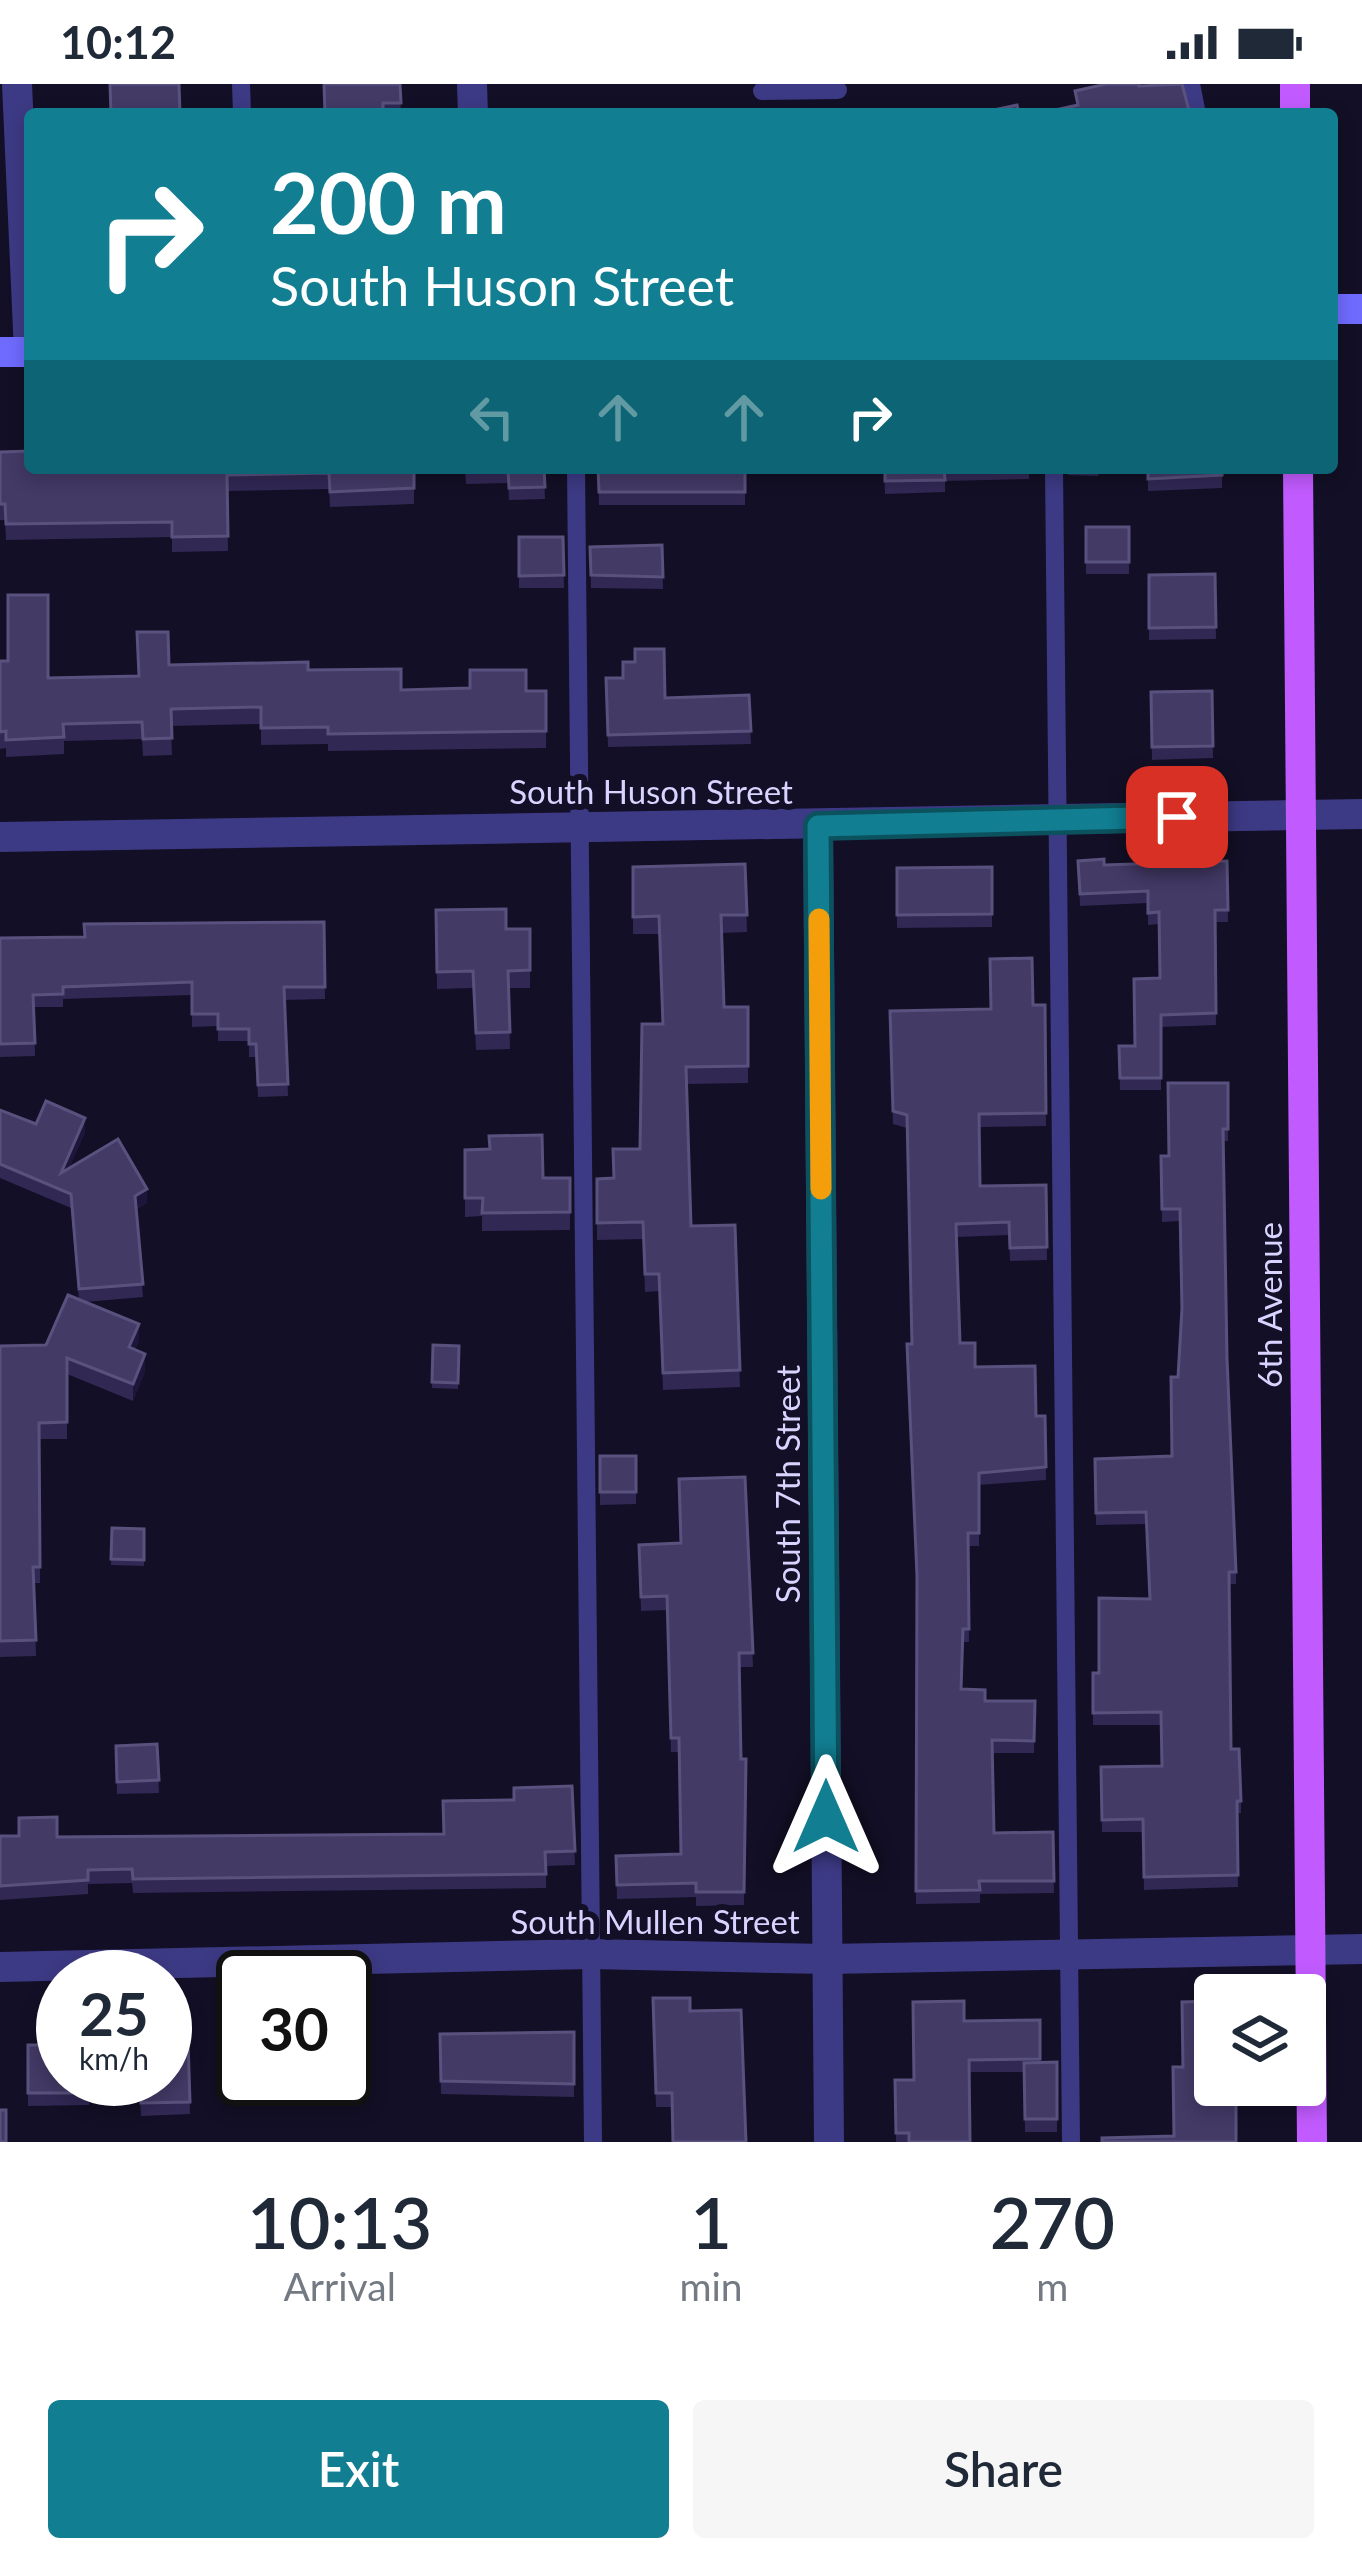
<!DOCTYPE html>
<style>
body{margin:0;font-family:Lato,sans-serif;background:#f6f6f7;color:#1f2937;height:100vh;display:flex;flex-direction:column;font-size:45px;white-space:nowrap}
*{box-sizing:border-box;margin:0}
p{font-size:39px;color:#747a83}
.icon{flex:none;width:66px;height:66px;fill:none;stroke:currentColor;stroke-width:2;stroke-linecap:round;stroke-linejoin:round}
.map{position:relative;height:2058px;overflow:hidden}
.side{display:flex;flex-direction:column;background:#fff;flex:1}
.side>*{flex:none}
.top-card{position:absolute;left:24px;top:24px;width:1314px;height:366px;border-radius:12px;box-shadow:0 6px 18px #0003;background:#117e91;color:#fff;overflow:hidden}
.controls{position:absolute;left:1194px;top:1890px;display:grid;gap:24px}
.controls a{display:grid;place-items:center;width:132px;height:132px;border-radius:12px;background:#fff;box-shadow:0 6px 18px #0003;font-size:60px}
.speed{position:absolute;left:36px;top:1866px;display:flex;gap:24px;font-size:60px;font-weight:700;text-align:center}
.speed>*{display:grid;place-content:center;width:156px;height:156px;border-radius:50%;background:#fff;box-shadow:0 6px 18px #0003;line-height:1}
.speed small{font-size:30px;font-weight:400}
.speed .limit{border:6px solid #111;border-radius:18px;background:#fff;color:#111}
.pin{position:absolute;display:grid;place-items:center;width:102px;height:102px;color:#fff;margin:-51px;border-radius:24px;box-shadow:0 6px 18px #0006}
.me{position:absolute;width:132px;margin:-66px;rotate:0deg;stroke-linejoin:round;filter:drop-shadow(0 0 9px #0008)}
.turn{display:flex;align-items:center;gap:42px;height:252px;padding:0 48px;font-size:54px}
.turn .icon{width:156px;height:156px;stroke-width:2.5}
.turn b{display:block;font-size:84px;line-height:102px}
.lanes{display:flex;align-items:center;height:114px;padding:0 48px;background:#0003;justify-content:center;gap:60px;direction:ltr}
.lanes .off{opacity:.35}
.eta{display:flex;justify-content:space-evenly;align-items:center;height:204px;text-align:center}
.eta b{font-size:72px;font-weight:600;line-height:84px}
.primary-button{display:flex;gap:24px;margin-top:auto;padding:24px 48px}
.primary-button a{flex:1;height:138px;border-radius:12px;background:#117e91;color:#fff;font-size:48px;font-weight:600;line-height:138px;text-align:center}
.primary-button a+a{background:#f6f6f7;color:#1f2937}
.status{display:flex;justify-content:space-between;align-items:center;height:84px;padding:0 60px;background:#fff;direction:ltr}
.status svg{height:33px;fill:currentColor}
.map>svg:first-child{display:block}
.lines{fill:none;stroke-linecap:round;stroke-linejoin:round}
.lane{stroke:#3d3a85;stroke-width:18}
.street{stroke:#3d3a85;stroke-width:30}
.secondary{stroke:#6f6bff;stroke-width:30}
.primary{stroke:#c25bff;stroke-width:30}
.wall{fill:#312854}
.shaded-wall{fill:#1d163a}
.building{fill:#433a66;stroke:#5a527e;stroke-width:3}
.route-casing{stroke:#0b525e;stroke-width:30}
.route{stroke:#117e91;stroke-width:21}
.slow{stroke:#f59e0b;stroke-width:21}
.labels{text-anchor:middle;dominant-baseline:central;stroke-width:12;stroke-linejoin:round;paint-order:stroke}
.street-label{font-size:33px;fill:#d9d4ff;stroke:#130f26}
</style>
<div class="status"><b>10:12</b><svg viewBox="0 0 49 12"><path d="M0 12V9h3v3zM5 12V6h3v6zM10 12V3h3v9zM15 12V0h3v12zM26 1h20v11H26zM47 4h2v5h-2z"/></svg></div>
<div class="map">
<svg width="1362" height="2058" viewBox="0 0 1362 2058">
<rect width="100%" height="100%" fill="#130f26"/>
<g class="lines">
<!-- lane -->
<g class="lane">
<path d="M241,0L242,30"/>
<path d="M1191,0L1197,30"/>
<path d="M762,7L838,6"/>
<path d="M576,384L593,2058"/>
<path d="M1054,384L1071,2058"/>
</g>
<!-- street -->
<g class="street">
<path d="M17,0L29,268"/>
<path d="M472,0L473,30"/>
<path d="M818,742L829,2058"/>
<path d="M0,753L1362,730"/>
<path d="M0,1883L590,1870L827,1875L1362,1865"/>
</g>
<!-- secondary -->
<g class="secondary">
<path d="M1332,225H1362"/>
<path d="M0,268H30"/>
</g>
<!-- primary -->
<g class="primary">
<path d="M1295,0V30"/>
<path d="M1298,384L1312,2058"/>
</g>
</g>
<!-- wall -->
<g class="wall">
<path d="M400,0L401,30H324Z"/>
<path d="M0,368L414,384V420L330,423L329,405L227,407L228,467L172,468V453L6,456L5,436H0Z"/>
<path d="M465,384H544L545,415L509,416L508,399L466,400Z"/>
<path d="M598,384H745V421H599Z"/>
<path d="M884,384H1042L1041,390H1029V395L945,397V408L885,410Z"/>
<path d="M1066,384H1099L1098,392L1068,391Z"/>
<path d="M1148,384H1222V404L1148,407Z"/>
<rect x="1086" y="443" width="43" height="47"/>
<path d="M519,453H563L564,504H519Z"/>
<path d="M662,461L663,505L591,504L590,463Z"/>
<path d="M1215,490L1216,555L1149,556V491Z"/>
<path d="M137,548L169,581L308,586L401,606L546,607V664L328,667V660L261,661V640L171,642L172,671L143,672L142,655L64,657V670L6,673V664L0,665V577L48,594L138,592Z"/>
<path d="M606,594H623L665,614L749,611L751,660L608,663Z"/>
<path d="M1212,607L1213,674L1152,676L1151,608Z"/>
<path d="M1078,777L1104,781L1227,777L1228,838H1215L1216,941L1161,943V1006H1120L1119,962H1135L1160,894L1159,840L1148,841V819L1080,822Z"/>
<path d="M745,780L747,848L722,849L724,923H748V999L687,1000L691,1142L735,1141L740,1303L663,1306L659,1207L645,1208L643,1155L597,1156V1095L614,1094L640,1065L662,940L659,850H633V783Z"/>
<path d="M992,783V843L897,844V784Z"/>
<path d="M436,826L506,845L530,886V904H509L510,965L476,966L473,904L437,905Z"/>
<path d="M324,838L325,915L285,916L288,1012L258,1013L256,973H249V957H218V942L192,943V911L63,915V923H34L35,972L0,973V854L84,853Z"/>
<path d="M1045,921L1046,1042L979,1043L980,1102L1046,1101L1047,1176L1010,1177L1009,1151L956,1153L960,1259L975,1283L1036,1332H1045L1046,1396L979,1401V1462H968L969,1558H963L962,1605L985,1617H1035L1034,1669H993L994,1749L1053,1748L1054,1809L980,1810V1819L916,1820L917,1504L907,1044L893,1040L890,927L991,925Z"/>
<path d="M1228,999V1057H1224L1227,1274L1236,1488V1500H1229L1231,1665L1241,1717V1729H1237L1238,1803L1144,1806L1143,1748H1102L1101,1683L1161,1682V1641H1093V1589H1099L1149,1515L1146,1440L1096,1441L1095,1375L1172,1372L1181,1227L1180,1137L1162,1138L1161,1072H1169Z"/>
<path d="M0,1026L36,1040L85,1048L69,1084L147,1119L136,1125L143,1213L85,1218L139,1256L135,1266L145,1287L133,1317L67,1290V1355H40V1499H34L36,1572L0,1573V1262L46,1261L79,1216L71,1124L0,1094Z"/>
<path d="M465,1066L543,1094H570V1146L482,1147V1132L465,1133Z"/>
<path d="M433,1261L459,1262L458,1305L432,1304Z"/>
<path d="M600,1372H636V1420L600,1421Z"/>
<path d="M745,1393L753,1583H739L741,1675H746L744,1821L696,1822V1813L617,1815L616,1772L681,1770L679,1668H671L667,1526L641,1527L639,1461L680,1459Z"/>
<path d="M112,1444L144,1445V1482L111,1481Z"/>
<path d="M157,1660L159,1709L117,1710L116,1662Z"/>
<path d="M572,1702L575,1781L546,1782V1804L133,1809L132,1799L88,1800V1810L0,1816V1752L444,1750L514,1716Z"/>
<path d="M653,1914L690,1927L672,2023H656Z"/>
<path d="M1040,1936V1979L1057,1978V2048H1025L1024,1988H969L970,2058H896L895,1996H914L964,1937Z"/>
<path d="M574,1948V2013L441,2010L440,1950Z"/>
<path d="M188,1957L190,2030L141,2032L139,1995Z"/>
<path d="M28,1961L89,1995V2021L28,2022Z"/>
</g>
<!-- shaded-wall -->
<g class="shaded-wall">
<path d="M85,1034V1048L61,1102V1089Z"/>
<path d="M147,1105V1119L135,1125V1112Z"/>
<path d="M139,1240V1256L129,1280V1263Z"/>
<path d="M145,1270V1287L133,1317V1300Z"/>
</g>
<!-- building -->
<g class="building">
<path d="M110,0H179L180,30H111Z"/>
<path d="M324,0H400L401,19H383V30H325Z"/>
<path d="M1106,0H1139V2L1182,0L1190,30H1037L1078,21L1075,7Z"/>
<path d="M1017,21L1019,30H975Z"/>
<path d="M30,367V384H414V404L330,408L329,389L227,391L228,452L172,453V438L6,440L5,420H0V368Z"/>
<path d="M466,384H544L545,403L509,404L508,386L466,388Z"/>
<path d="M598,384H745V408H599Z"/>
<path d="M885,384H967L944,385L945,396L885,397Z"/>
<path d="M1148,384H1222V391L1148,395Z"/>
<rect x="1086" y="443" width="43" height="35"/>
<path d="M519,453H563L564,491L519,492Z"/>
<path d="M662,461L663,493L591,491L590,463Z"/>
<path d="M1215,490L1216,543L1149,544V491Z"/>
<path d="M8,511H48V594L139,592L137,548H168L169,581L308,578V586L401,585V606L470,604V586H526V607H546V647L328,650V643L261,644V623L171,625L172,654L143,655L142,638L63,640L64,653L6,656V647L0,648V577H8Z"/>
<path d="M635,565H664L665,614L749,611L751,647L608,651L606,594H623V578H635Z"/>
<path d="M1212,607L1213,662L1152,663L1151,608Z"/>
<path d="M1104,775V781L1227,777L1228,826H1215L1216,929L1161,931V994H1120L1119,962H1135L1134,895L1160,894L1159,828L1148,829V807L1080,810L1078,777Z"/>
<path d="M745,780L747,831H721L724,923H748V982L686,983L691,1142L735,1141L740,1286L663,1289L659,1190H645L643,1138L597,1139V1095L614,1094L613,1065H640L642,940H663L659,832L633,833V783Z"/>
<path d="M992,783V830L897,831V784Z"/>
<path d="M506,825V845H530V886L508,887L510,948L476,949L473,887L437,888L436,826Z"/>
<path d="M324,838L325,903H284L288,1000L258,1001L256,960H249V945H218V930H192V898L63,903V910L33,911L35,959L0,960V854L85,853L84,840Z"/>
<path d="M1032,874L1033,921H1045L1046,1029L979,1030L980,1102L1046,1101L1047,1163L1010,1164L1009,1138L956,1140L960,1259H975V1283L1035,1282L1036,1332H1045L1046,1383L979,1389V1449H968L969,1545H963L961,1605L985,1606V1617H1035L1034,1657L992,1656L994,1749L1053,1748L1054,1797H979L980,1806L916,1807L917,1492L907,1260H912L907,1031L893,1027L890,927L991,925L990,875Z"/>
<path d="M1168,999H1228V1045H1223L1227,1274L1236,1488H1229L1231,1665H1239L1241,1717H1237L1238,1791L1144,1793L1143,1735L1102,1736L1101,1683L1162,1682L1161,1628L1093,1629V1589H1099V1514L1150,1515L1146,1428L1096,1429L1095,1375L1172,1372L1171,1293H1178L1182,1224L1180,1125H1162L1161,1072H1169Z"/>
<path d="M46,1017L85,1034L61,1089L118,1055L147,1105L135,1112L143,1200L79,1205L71,1110L0,1080V1026L36,1040Z"/>
<path d="M542,1051L543,1094H570V1128L482,1129L483,1114H465V1066L490,1065L489,1052Z"/>
<path d="M68,1211L139,1240L129,1263L145,1270L133,1300L67,1274V1338L39,1339L40,1483H33L36,1556L0,1557V1262L46,1261Z"/>
<path d="M433,1261L459,1262L458,1299L432,1298Z"/>
<rect x="600" y="1372" width="36" height="36"/>
<path d="M745,1393L753,1569H739L741,1675H746L744,1808H696V1799L617,1801L616,1772L681,1770L679,1654H671L667,1512L641,1513L639,1461L681,1459L679,1395Z"/>
<path d="M112,1444L144,1445V1476L111,1475Z"/>
<path d="M157,1660L159,1696L117,1698L116,1662Z"/>
<path d="M572,1702L575,1767L545,1768L546,1790L133,1795L132,1785L88,1786V1796L0,1802V1752H19V1734L57,1733V1753L444,1750L443,1717L514,1716V1704Z"/>
<path d="M653,1914H690V1927L741,1926L746,2058H673L672,2009H656Z"/>
<path d="M964,1917V1937L1040,1936V1975L969,1976L970,2058H909V2049H896L895,1996H914L913,1918Z"/>
<path d="M1215,1917V2001H1236V2058H1102V2054L1174,2052L1173,1983H1183L1182,1918Z"/>
<path d="M574,1948V2000L441,1997L440,1950Z"/>
<path d="M188,1957L190,2018L141,2019L140,1995H165V1958Z"/>
<path d="M28,1961H63V1995H89V2009H28Z"/>
<path d="M1057,1978V2035H1025L1024,1979Z"/>
<rect x="0" y="2026" width="6" height="32"/>
</g>
<g class="lines">
<defs>
<path id="route" d="M826,1733L818,742L1177,733"/>
</defs>
<!-- route casing -->
<use href="#route" class="route-casing"/>
<!-- route -->
<use href="#route" class="route"/>
<!-- slow -->
<path class="slow" d="M819,835L821,1105"/>
</g>
<g class="labels">
<!-- street labels -->
<g class="street-label">
<text x="651" y="707">South Huson Street</text>
<text transform="translate(1269 1221) rotate(-90)">6th Avenue</text>
<text transform="translate(787 1400) rotate(-90)">South 7th Street</text>
<text x="655" y="1837">South Mullen Street</text>
</g>
</g>
</svg>
<div class="controls">
<a><svg class="icon" aria-label="layers" viewBox="0 0 24 24"><path d="M12 4l9 5-9 5-9-5zM3 14l9 5 9-5"/></svg></a>
</div>
<div class="speed"><div>25<small>km/h</small></div><div class="limit">30</div></div>
<div class="pin" style="left:1177px;top:733px;background:#d93025"><svg class="icon" aria-label="arrive" viewBox="0 0 24 24"><path d="M6 21V4h12l-3 4 3 4H6"/></svg></div>
<svg class="me" style="left:826px;top:1733px" viewBox="-20 -20 40 40"><path d="M0-17L14 15 0 8-14 15z" fill="#117e91" stroke="#fff" stroke-width="4"/></svg>
<div class="top-card">
<div class="turn"><svg class="icon" aria-label="right" viewBox="0 0 24 24"><path d="M7 20v-9h11M14 6l5 5-5 5"/></svg><div><b>200 m</b>South Huson Street</div></div>
<div class="lanes"><svg class="icon off" aria-label="left" viewBox="0 0 24 24"><path d="M17 20v-9H6M10 6l-5 5 5 5"/></svg><svg class="icon off" aria-label="ahead" viewBox="0 0 24 24"><path d="M12 20V5M6 11l6-6 6 6"/></svg><svg class="icon off" aria-label="ahead" viewBox="0 0 24 24"><path d="M12 20V5M6 11l6-6 6 6"/></svg><svg class="icon" aria-label="right" viewBox="0 0 24 24"><path d="M7 20v-9h11M14 6l5 5-5 5"/></svg></div>
</div>
</div>
<section class="side">
<div class="eta">
<div><b>10:13</b><p>Arrival</p></div>
<div><b>1</b><p>min</p></div>
<div><b>270</b><p>m</p></div>
</div>
<div class="primary-button"><a>Exit</a><a>Share</a></div>
</section>
